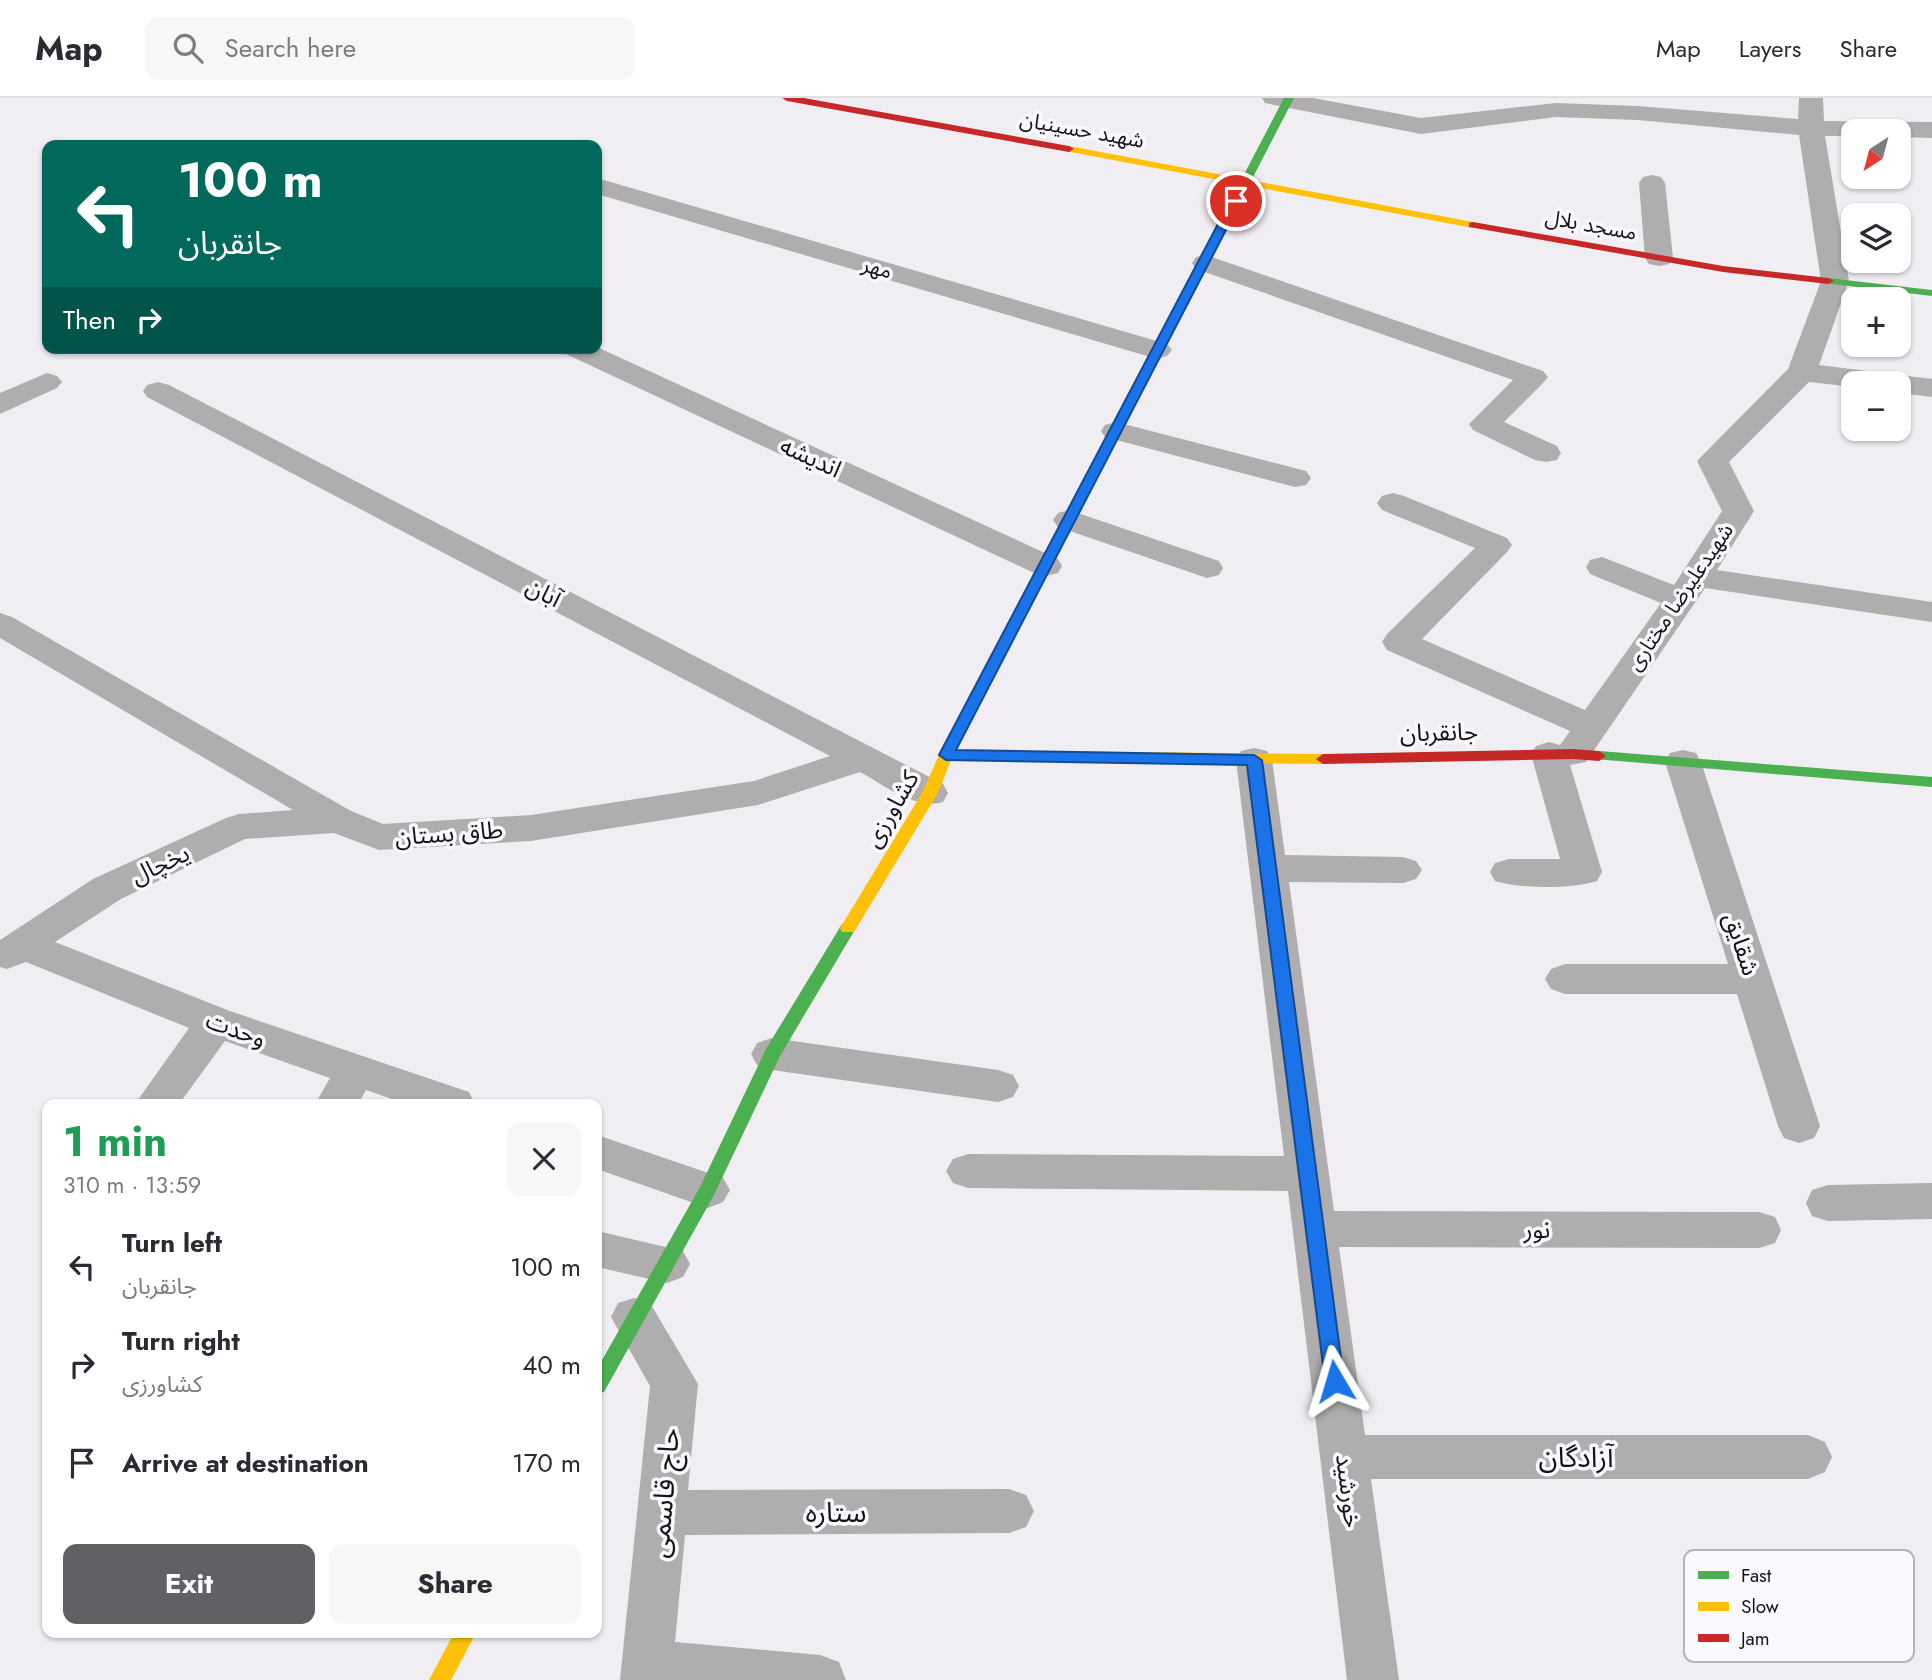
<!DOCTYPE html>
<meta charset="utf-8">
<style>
body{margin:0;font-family:Jost,"Noto Sans Arabic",sans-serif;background:#f7f7f7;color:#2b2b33;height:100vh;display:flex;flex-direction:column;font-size:26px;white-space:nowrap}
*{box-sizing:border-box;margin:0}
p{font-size:23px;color:#7c7c81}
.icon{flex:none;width:38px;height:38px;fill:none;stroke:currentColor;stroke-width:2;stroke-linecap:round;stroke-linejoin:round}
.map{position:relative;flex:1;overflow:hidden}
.side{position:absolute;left:42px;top:1001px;width:560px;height:539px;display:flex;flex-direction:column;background:#fff;border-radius:14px;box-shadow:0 2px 5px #0004}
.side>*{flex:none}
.banner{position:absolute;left:42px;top:42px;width:560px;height:214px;border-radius:14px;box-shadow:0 2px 5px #0004;background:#00695c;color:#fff;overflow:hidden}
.needle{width:46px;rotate:216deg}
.fabs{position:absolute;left:1841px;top:21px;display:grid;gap:14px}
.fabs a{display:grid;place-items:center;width:70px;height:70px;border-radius:14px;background:#fff;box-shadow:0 2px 5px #0004;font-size:35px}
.pin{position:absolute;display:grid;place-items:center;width:60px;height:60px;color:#fff;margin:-30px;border:4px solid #fff;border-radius:50%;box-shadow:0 2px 7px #0007}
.me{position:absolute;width:77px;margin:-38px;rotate:353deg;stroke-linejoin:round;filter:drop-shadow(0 0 5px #0008)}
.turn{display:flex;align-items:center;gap:24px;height:147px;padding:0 21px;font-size:32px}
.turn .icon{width:91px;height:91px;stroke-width:2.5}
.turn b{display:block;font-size:49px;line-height:60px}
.then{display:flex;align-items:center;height:66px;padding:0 21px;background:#0003;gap:14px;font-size:26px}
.round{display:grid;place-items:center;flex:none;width:74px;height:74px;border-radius:14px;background:#f7f7f7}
.overview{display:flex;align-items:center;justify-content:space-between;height:119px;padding:0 21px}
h1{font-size:42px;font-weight:700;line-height:52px;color:#1e9e55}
.cta{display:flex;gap:14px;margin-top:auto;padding:14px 21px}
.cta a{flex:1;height:80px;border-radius:14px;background:#616064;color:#fff;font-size:28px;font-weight:700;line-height:80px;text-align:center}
.cta a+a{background:#f7f7f7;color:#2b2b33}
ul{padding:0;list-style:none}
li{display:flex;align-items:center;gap:21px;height:98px;padding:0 21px}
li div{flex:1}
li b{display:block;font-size:26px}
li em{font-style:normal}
header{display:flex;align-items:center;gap:42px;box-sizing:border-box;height:98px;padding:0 35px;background:#fff;border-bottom:2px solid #e1e1e2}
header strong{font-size:33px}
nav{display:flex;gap:38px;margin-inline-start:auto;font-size:24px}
.search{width:490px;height:63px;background:#f7f7f7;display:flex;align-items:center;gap:18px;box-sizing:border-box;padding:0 24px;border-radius:14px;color:#7c7c81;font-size:26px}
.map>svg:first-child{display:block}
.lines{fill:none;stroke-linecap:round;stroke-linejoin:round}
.street{fill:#afadad;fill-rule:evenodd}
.fast{fill:#4caf50;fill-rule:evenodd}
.slow{fill:#ffc107;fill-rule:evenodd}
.jam{fill:#c62828;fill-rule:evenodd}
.route{fill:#1a73e8;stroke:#114b97;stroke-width:2}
.labels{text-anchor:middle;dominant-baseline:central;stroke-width:7;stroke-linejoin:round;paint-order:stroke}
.far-street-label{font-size:21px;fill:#141317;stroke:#fbf9fe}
.street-label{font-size:24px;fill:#141317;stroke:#fbf9fe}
.near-street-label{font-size:28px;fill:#141317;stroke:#fbf9fe}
.key{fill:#fbf9fe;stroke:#b6b4b9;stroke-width:2}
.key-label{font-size:19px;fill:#141317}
</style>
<header>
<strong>Map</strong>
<div class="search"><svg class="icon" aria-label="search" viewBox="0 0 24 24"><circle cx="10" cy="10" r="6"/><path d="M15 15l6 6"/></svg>Search here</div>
<nav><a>Map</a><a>Layers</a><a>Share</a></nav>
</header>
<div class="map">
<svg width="1932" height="1582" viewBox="0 0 1932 1582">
<rect width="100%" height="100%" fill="#f0eef3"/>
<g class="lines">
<!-- street -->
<g class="street">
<path d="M1262,0H1313L1421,20L1556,5L1638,8L1798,21L1799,0H1823L1824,23L1932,24V40L1899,39V33H1853V38H1825L1849,183L1819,267L1932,281V299L1899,295V285H1853V289L1809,284L1729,364L1754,413L1717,472L1932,504V524L1705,490L1586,664L1570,667L1602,774L1597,783C1571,791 1521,791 1495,783L1490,774L1495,765L1509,761H1560L1531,656L1536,648L1549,644L1560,647L1570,633L1387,552L1382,544L1387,536L1475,450L1382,412L1377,405L1382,398L1393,395L1404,398L1507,440L1512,447L1507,454L1422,541L1585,612L1661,505L1590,476L1586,469L1590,462L1602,459L1674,487L1722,413L1697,363L1788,271L1821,183L1799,37L1638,22L1556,19L1421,36L1274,7L1265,5Z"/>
<path d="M1652,77L1661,79L1665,85L1673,160L1669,166L1659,168L1649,166L1645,160L1639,85L1643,79Z"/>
<path d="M597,80L1167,246L1172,252L1167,258L1157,261L1147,258L597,96Z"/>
<path d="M1206,157L1543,273L1548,279L1543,285L1504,324L1557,348L1561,355L1557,362L1546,364L1535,362L1473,332L1469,326L1513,282L1196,171L1192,165L1196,159Z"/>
<path d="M597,249L1058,461L1062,468L1058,475L1046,478L1034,475L566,256L562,250Z"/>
<path d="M47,275L57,278L62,284L57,290L0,316V295Z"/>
<path d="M158,284L169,287L943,686L948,695L943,704C915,712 884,687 860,674L758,707L531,743L379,752L334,735L245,741L121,801L55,844L230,913L469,994L475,1006H406L366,992L358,1006H315L330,980L225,943L179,1006H135L189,930L26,864L7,871L0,869V842L93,781L226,720L239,716L293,712L0,540V515L12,519L351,713L383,726L531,717L754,683L830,658L147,299L143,293L147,287Z"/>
<path d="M1116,324L1306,373L1311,380L1306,387L1295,389L1105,339L1101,333L1105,327Z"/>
<path d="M1069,412L1219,463L1223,470L1219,477L1207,480L1058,429L1053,422L1058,415Z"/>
<path d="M1254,650L1267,653L1272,662L1285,757L1403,759L1416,763L1422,772L1416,781L1403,785L1289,784L1334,1113L1759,1114L1775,1119L1781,1132L1775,1145L1759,1150L1339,1149L1365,1337H1808L1825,1344L1832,1359L1825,1374L1808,1381H1371L1399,1582H1347L1288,1093L968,1090L953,1085L946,1073L953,1061L968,1056L1284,1058L1236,662L1241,653Z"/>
<path d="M1683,652L1696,655L1701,664L1820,1028L1814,1040L1799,1045L1784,1040L1778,1028L1737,896H1565L1551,891L1545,881L1551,871L1565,866H1728L1665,664L1670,655Z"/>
<path d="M772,940L998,972L1013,977L1019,988L1013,999L998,1004L772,972L757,967L751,956L757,945Z"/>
<path d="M597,1037L723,1080L730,1092L723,1104L708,1110L597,1071Z"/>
<path d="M1932,1085V1121L1828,1123L1812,1118L1806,1105L1812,1092L1828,1087Z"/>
<path d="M597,1133L683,1153L690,1166L683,1179L667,1185L597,1169Z"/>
<path d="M634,1200L650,1205L698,1286L688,1392L1009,1391L1026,1397L1034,1413L1026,1429L1009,1435L685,1437L675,1544L820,1557L839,1564L846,1582H620L650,1288L611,1219L618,1205Z"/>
</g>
<!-- fast -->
<g class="fast">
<path d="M1284,0H1294L1084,405L1078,409L1073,408L1072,405Z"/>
<path d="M1828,180L1932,192V198L1824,185L1822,183Z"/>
<path d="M1599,653L1932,679V689L1594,661L1592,658L1594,655Z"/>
<path d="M848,824L856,830L780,958L714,1097L604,1294L597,1296V1271L700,1089L766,951L842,826Z"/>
</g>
<!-- slow -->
<g class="slow">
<path d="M1069,48L1473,124L1478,127L1473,130L1065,53L1064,51Z"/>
<path d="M1078,401L1084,405L956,652L1323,656L1330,661L1323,666L951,662L938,695L854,834H842L840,830L922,695L939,657L1072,405Z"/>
<path d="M454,1535H476L451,1582H429Z"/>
</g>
<!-- jam -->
<g class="jam">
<path d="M782,0H804L1069,48L1074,51L1069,54L787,3Z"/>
<path d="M1473,124L1723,168L1828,180L1834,183L1828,186L1723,174L1469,129V125Z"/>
<path d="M1573,651L1599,653L1606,658L1599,663L1573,661L1323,666L1316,661L1323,656Z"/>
</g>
</g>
<!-- route -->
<path class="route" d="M1236,100L1241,103L956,652L1254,657L1262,662L1344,1283L1341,1289L1335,1291L1328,1289L1325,1283L1247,667L946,662L939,657L1230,103Z"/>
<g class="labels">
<!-- far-street labels -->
<g class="far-street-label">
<text transform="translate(1082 32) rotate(10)">شهید حسینیان</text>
<text transform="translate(1591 127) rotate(10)">مسجد بلال</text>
<text transform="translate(877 170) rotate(16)">مهر</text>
<text transform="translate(1680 499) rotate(-56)">شهیدعلیرضا مختاری</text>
</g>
<!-- street labels -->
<g class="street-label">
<text transform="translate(811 359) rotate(25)">اندیشه</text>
<text transform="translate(544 494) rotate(28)">آبان</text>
<text transform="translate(1439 634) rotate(-1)">جانقربان</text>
<text transform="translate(891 711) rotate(-60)">کشاورزی</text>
<text transform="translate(449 735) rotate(-4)">طاق بستان</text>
<text transform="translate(160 766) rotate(-25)">یخچال</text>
<text transform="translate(1742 846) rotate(72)">شقایق</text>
<text transform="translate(236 931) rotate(20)">وحدت</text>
<text x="1537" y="1131">نور</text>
<text transform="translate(1349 1393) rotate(83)">خورشید</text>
</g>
<!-- near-street labels -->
<g class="near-street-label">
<text x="1576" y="1359">آزادگان</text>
<text transform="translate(664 1395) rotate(-85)">حاج قاسمی</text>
<text x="836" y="1414">ستاره</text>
</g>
</g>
<!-- legend -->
<rect x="1684" y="1452" width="230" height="112" rx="10" class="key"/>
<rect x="1698" y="1473" width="31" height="8" fill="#4caf50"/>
<rect x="1698" y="1504" width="31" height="9" fill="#ffc107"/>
<rect x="1698" y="1536" width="31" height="8" fill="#c62828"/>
<g class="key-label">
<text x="1741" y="1484">Fast</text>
<text x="1741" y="1515">Slow</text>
<text x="1741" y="1547">Jam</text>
</g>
</svg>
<div class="fabs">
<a><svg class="needle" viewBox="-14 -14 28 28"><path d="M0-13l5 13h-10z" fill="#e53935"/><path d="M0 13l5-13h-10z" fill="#7c7c81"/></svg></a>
<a><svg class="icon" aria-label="layers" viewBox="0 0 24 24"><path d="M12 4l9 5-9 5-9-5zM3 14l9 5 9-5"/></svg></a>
<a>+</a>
<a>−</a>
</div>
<div class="pin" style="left:1236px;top:103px;background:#d93025"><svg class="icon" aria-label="arrive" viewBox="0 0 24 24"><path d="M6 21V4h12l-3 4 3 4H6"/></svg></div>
<svg class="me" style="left:1335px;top:1283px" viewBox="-20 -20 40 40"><path d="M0-17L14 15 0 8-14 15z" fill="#1a73e8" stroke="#fff" stroke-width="4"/></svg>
<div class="banner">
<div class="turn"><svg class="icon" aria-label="left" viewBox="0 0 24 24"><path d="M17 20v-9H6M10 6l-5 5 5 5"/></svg><div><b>100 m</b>جانقربان</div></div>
<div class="then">Then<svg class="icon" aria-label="right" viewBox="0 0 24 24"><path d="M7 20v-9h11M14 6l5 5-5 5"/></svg></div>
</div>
<section class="side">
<div class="overview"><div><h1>1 min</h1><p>310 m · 13:59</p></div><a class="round"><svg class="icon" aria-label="close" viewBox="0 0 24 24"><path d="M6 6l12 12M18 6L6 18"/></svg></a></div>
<ul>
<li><svg class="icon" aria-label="left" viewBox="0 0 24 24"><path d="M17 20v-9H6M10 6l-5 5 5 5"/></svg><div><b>Turn left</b><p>جانقربان</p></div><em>100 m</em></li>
<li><svg class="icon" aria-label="right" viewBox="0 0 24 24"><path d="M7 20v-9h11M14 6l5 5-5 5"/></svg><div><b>Turn right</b><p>کشاورزی</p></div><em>40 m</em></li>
<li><svg class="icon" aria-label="arrive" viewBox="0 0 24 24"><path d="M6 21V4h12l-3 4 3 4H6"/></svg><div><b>Arrive at destination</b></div><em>170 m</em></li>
</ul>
<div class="cta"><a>Exit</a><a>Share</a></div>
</section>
</div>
